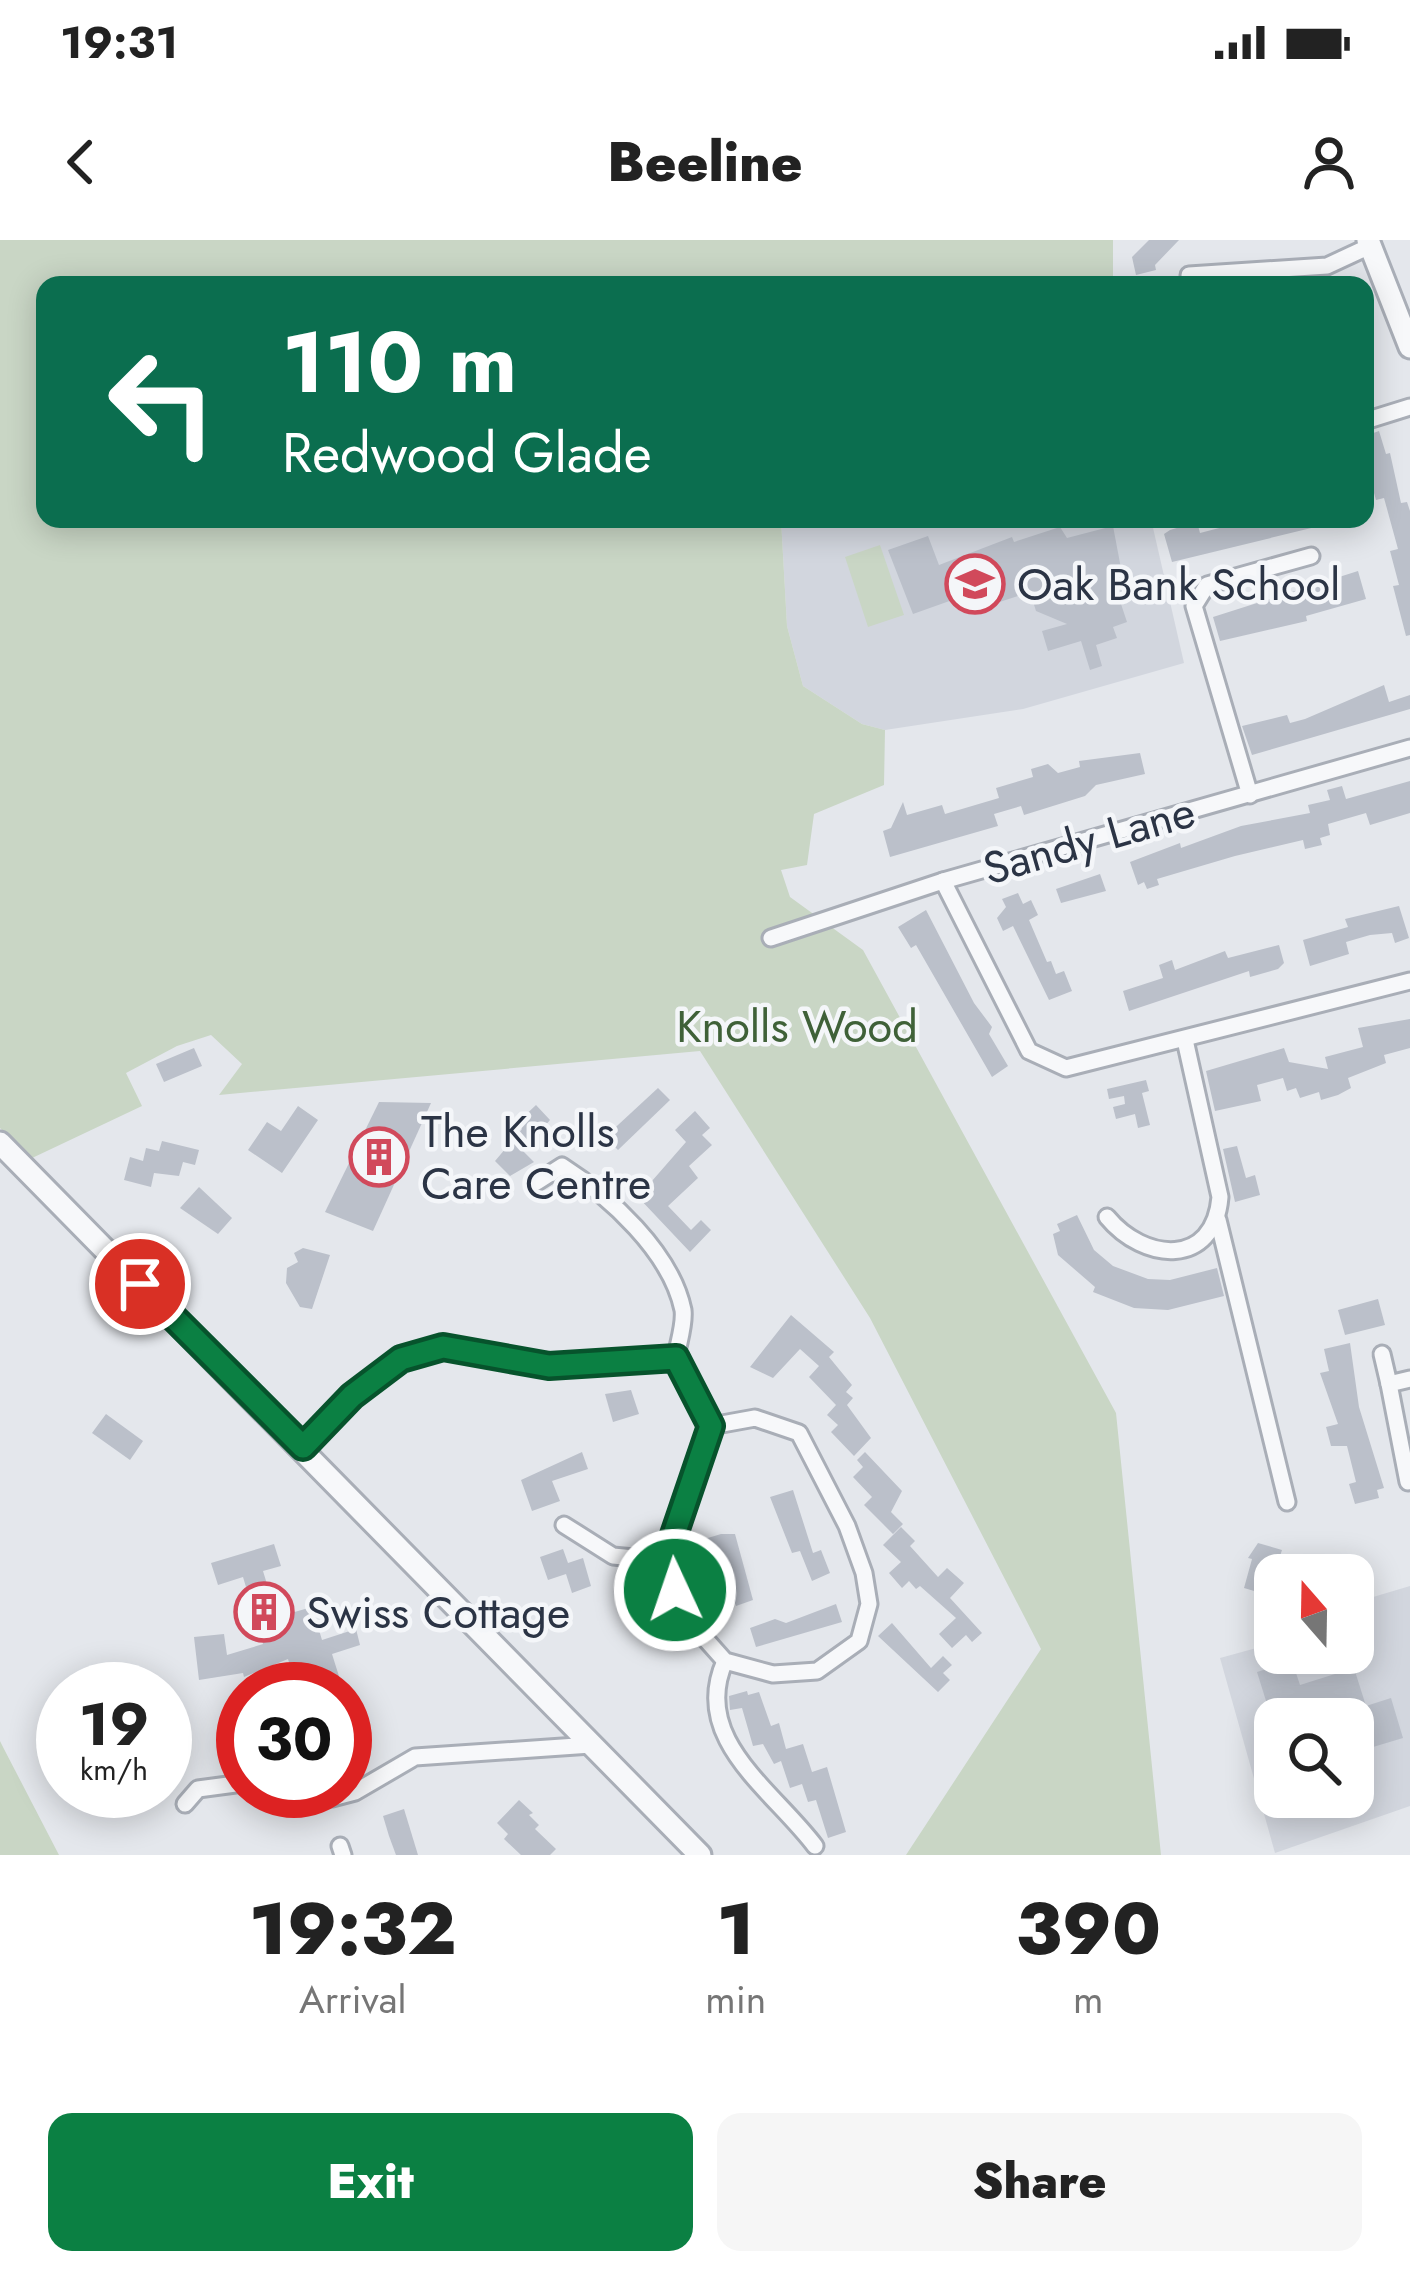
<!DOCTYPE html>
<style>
body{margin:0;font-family:Jost,sans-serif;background:#f6f6f6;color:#222;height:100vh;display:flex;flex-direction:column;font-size:45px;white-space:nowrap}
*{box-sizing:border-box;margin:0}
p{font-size:39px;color:#767676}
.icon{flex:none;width:66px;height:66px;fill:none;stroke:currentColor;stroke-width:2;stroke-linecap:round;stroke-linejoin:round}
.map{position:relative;height:1615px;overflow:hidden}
.panel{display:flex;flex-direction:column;background:#fff;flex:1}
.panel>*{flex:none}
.top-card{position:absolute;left:36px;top:36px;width:1338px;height:252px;border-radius:24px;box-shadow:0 6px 30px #0003;background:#0b6e4f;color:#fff;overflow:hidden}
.needle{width:78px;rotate:340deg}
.buttons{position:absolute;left:1254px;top:1314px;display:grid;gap:24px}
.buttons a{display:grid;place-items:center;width:120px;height:120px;border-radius:24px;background:#fff;box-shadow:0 6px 30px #0003;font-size:60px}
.speed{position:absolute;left:36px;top:1422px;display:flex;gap:24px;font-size:60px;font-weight:700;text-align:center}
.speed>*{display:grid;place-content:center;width:156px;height:156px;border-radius:50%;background:#fff;box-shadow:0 6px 30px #0003;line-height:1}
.speed small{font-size:30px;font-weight:400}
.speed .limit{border:18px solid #d22;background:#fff;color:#111}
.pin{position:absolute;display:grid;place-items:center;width:102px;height:102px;color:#fff;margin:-51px;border:6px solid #fff;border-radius:50%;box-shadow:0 3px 12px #0007}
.me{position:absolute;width:132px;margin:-66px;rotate:357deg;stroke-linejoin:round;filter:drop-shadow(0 0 9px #0008)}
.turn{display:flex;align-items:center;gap:42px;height:252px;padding:0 48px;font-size:54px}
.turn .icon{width:156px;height:156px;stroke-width:2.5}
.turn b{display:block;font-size:84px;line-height:102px}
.eta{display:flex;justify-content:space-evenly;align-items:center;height:204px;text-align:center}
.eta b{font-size:72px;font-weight:800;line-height:84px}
.primary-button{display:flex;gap:24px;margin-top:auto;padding:24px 48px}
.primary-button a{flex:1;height:138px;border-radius:24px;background:#0b8043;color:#fff;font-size:48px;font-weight:800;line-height:138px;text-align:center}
.primary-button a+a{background:#f6f6f6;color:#222}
.status{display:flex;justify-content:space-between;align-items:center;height:84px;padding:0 60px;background:#fff;direction:ltr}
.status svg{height:33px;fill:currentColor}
header{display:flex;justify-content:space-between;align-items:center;height:156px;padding:0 48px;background:#fff;font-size:54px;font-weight:800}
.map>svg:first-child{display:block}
.built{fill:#d2d6de;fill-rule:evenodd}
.green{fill:#c9d6c5}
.building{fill:#bbc0ca}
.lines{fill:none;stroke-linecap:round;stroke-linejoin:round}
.minor-casing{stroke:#a9aeb7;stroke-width:21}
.tertiary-casing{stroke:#a9aeb7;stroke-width:27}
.minor{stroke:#f7f8fa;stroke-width:15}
.tertiary{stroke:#f7f8fa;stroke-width:21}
.route-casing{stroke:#07532c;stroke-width:30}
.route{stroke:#0b8043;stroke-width:21}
.labels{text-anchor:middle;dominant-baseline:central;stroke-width:9;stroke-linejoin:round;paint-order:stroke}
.poi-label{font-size:45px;fill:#2b3445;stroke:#f4f6f9;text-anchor:start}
.street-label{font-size:45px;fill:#2b3445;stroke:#f4f6f9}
.park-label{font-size:45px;fill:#3f6138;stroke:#f4f6f9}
</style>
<div class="status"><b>19:31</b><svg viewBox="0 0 49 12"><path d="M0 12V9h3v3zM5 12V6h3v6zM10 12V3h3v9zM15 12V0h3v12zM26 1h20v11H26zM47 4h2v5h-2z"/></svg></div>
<header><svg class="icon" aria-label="back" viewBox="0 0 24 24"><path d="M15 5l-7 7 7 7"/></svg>Beeline<svg class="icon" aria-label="person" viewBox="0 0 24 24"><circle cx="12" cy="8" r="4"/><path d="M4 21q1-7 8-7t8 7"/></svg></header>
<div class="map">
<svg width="1410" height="1615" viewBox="0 0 1410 1615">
<rect width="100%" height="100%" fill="#e4e7ec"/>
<!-- built -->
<g class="built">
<path d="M781,279H1151L1184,423L1023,469L885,490L862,484L803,446L787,386Z"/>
<path d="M1410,1346V1566L1275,1613L1220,1418L1275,1403V1413H1353V1363ZM1275,1479H1353V1557H1275Z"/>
</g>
<!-- green -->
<g class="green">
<path d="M0,0H1113V45H1096L1094,38L1065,45H45V279H781L787,386L803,446L862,484L885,490L884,545L814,574L807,625L781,630L790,657L863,710L1116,1173L1161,1615H906L1041,1409L870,1078L700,811L219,855L242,824L211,795L177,806L126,833L142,866L30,919L0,888Z"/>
<path d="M880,305L904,375L868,387L845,317Z"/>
<path d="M0,1501L4,1509L59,1615H0Z"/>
</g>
<!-- building -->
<g class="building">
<path d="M1149,0H1179L1155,25L1156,30L1136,35L1132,17Z"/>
<path d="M1379,191L1386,214L1390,213L1401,263L1407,262L1410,271V395L1406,396L1393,346L1399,345L1390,311L1398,309L1384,258L1376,260L1365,221V196Z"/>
<path d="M1254,279L1332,283L1172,322L1164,294L1170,290L1197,282L1200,293Z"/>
<path d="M1113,286L1123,339L1114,343L1127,382L1113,387L1117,398L1096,405L1102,426L1090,430L1081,401L1048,411L1042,391L1067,384L1036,371L1030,352L978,369L972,353L913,374L888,310L928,296L939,325L1012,297L1014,302L1060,287L1067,298Z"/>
<path d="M1358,331L1366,359L1306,376L1307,381L1220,401L1213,377Z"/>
<path d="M1384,445L1389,462L1410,455V469L1252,515L1242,486L1287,475L1290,483L1305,479Z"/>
<path d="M1140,513L1145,534L1096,545L1085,556L1024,575L1021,566L994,574L998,586L890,617L883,591L891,588L903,562L907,575L942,565L945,574L999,558L996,548L1033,537L1031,529L1048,524L1058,533L1080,527L1079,521Z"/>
<path d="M1410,541V573L1370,585L1366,573L1328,584L1330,595L1320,598L1322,605L1305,609L1303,600L1235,616L1157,639L1159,645L1147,649L1144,642L1138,645L1130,622L1180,603L1181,608L1241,586L1310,573L1308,565L1330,560L1327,550L1342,546L1346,559Z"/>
<path d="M1100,634L1106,651L1061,663L1056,649Z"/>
<path d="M1018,653L1023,664L1031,660L1038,675L1029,680L1047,722L1051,721L1056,734L1064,731L1072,751L1049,760L1013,686L1003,691L997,678L1006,667L1002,659Z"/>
<path d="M1399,666L1409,698L1395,703L1392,693L1370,695L1346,702L1349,714L1310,726L1303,700L1348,687L1345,679Z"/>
<path d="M926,670L974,763L992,787L989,794L1008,826L992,837L916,705L911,708L898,687Z"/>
<path d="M1279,705L1284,723L1278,729L1250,737L1249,731L1129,771L1123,751L1163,738L1159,725L1172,720L1175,730L1225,711L1228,718Z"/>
<path d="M1410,779V808L1384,815L1386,823L1348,838L1351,848L1338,855L1321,860L1319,852L1300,858L1296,848L1287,851L1283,838L1257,845L1261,861L1215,871L1206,831L1284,808L1289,822L1328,829L1325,817L1363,807L1358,788Z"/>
<path d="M194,808L202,826L164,842L156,824Z"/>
<path d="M1146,840L1149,851L1142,853L1150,885L1138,888L1135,874L1116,879L1113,867L1125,864L1124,856L1109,859L1107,849Z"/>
<path d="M658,848L670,860L618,910L605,897Z"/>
<path d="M379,862L431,863L373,991L325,972Z"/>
<path d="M536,865L550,880L523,911L534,922L510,936L495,921L522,889L517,883Z"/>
<path d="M298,866L318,880L282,933L248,910L267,882L281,891Z"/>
<path d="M695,871L710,888L702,895L712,905L689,926L698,938L668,966L691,990L701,980L711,990L690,1012L638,957L686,902L675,890Z"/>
<path d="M162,901L199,910L195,925L183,922L179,936L154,933L151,947L124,940L130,917L143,921L146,908L159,911Z"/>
<path d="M1237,906L1246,938L1255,935L1260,955L1235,962L1223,909Z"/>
<path d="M199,947L232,978L218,994L180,968Z"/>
<path d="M1077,975L1094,1010L1113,1026L1148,1039L1170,1040L1217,1028L1224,1056L1168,1070L1134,1068L1093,1052L1095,1047L1058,1015L1053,994L1060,991L1057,984Z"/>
<path d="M303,1008L330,1015L312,1069L300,1067L286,1043L287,1028L298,1022L294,1013Z"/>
<path d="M1378,1059L1385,1085L1345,1095L1338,1070Z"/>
<path d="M791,1075L834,1112L829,1117L852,1145L846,1152L853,1158L847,1165L871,1198L854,1216L831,1192L838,1185L827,1175L836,1165L809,1137L819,1126L800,1109L773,1138L750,1127Z"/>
<path d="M1350,1103L1359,1167L1384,1248L1377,1250L1379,1258L1355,1264L1349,1244L1356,1242L1347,1206H1331L1326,1187L1338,1184L1320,1133L1329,1131L1324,1109Z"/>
<path d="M631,1150L639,1174L613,1182L605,1154Z"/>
<path d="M106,1174L143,1201L130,1220L92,1193Z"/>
<path d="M582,1212L588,1229L552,1241L560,1261L532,1271L521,1240Z"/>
<path d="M865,1212L902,1251L891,1272L903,1284L893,1294L864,1265L872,1257L853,1237L863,1227L857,1220Z"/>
<path d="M793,1250L813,1313L821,1310L830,1333L812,1341L800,1311L792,1313L770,1257Z"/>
<path d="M901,1287L915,1301L910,1306L938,1337L947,1328L964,1343L950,1358L982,1393L972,1402L966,1395L952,1408L939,1394L956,1378L920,1346L916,1349L909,1341L902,1348L889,1333L901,1322L883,1305Z"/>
<path d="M721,1294H735L753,1360L736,1366L716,1309L702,1313L698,1301Z"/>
<path d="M1258,1303L1282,1310L1279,1319L1293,1323L1290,1335H1275V1357L1244,1348L1252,1319L1248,1318Z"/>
<path d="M274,1304L281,1326L263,1331L277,1377L312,1367L322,1400L356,1389L360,1405L332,1414L343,1449H297L288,1419L244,1437L243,1433L199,1440L194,1397L224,1394L227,1415L263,1404L243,1337L218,1345L211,1323Z"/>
<path d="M563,1309L568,1323L583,1318L591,1346L572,1353L566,1334L548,1340L540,1317Z"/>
<path d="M836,1364L842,1382L756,1407L750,1388L775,1379L786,1383Z"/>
<path d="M892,1383L931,1428L943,1416L952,1425L943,1433L950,1440L938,1452L878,1396Z"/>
<path d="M1292,1421L1300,1445L1354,1428L1366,1466L1391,1458L1403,1498L1353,1513V1479H1283L1277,1461L1267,1464L1257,1432Z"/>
<path d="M747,1451L748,1455L759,1452L771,1486L779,1483L786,1509L803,1504L812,1532L827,1527L846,1592L828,1598L816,1560L808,1562L802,1544L790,1548L781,1521L774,1524L763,1504L753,1506L742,1468L730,1470L729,1456Z"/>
<path d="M519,1560L533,1573L529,1575L539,1585L535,1589L556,1609L550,1615H521L504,1599L508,1594L497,1583Z"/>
<path d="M404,1569L418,1615H396L389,1596L383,1576Z"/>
</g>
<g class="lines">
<defs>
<g id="minor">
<path d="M1189,35L1327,26L1370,6"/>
<path d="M1365,181L1410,167"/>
<path d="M1250,555L1194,366L1207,345L1311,316"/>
<path d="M943,641L1029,811L1066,828L1410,741"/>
<path d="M771,698L943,641L1410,508"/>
<path d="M537,942L562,926C609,956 671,1012 683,1070C685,1084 678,1104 676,1117"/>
<path d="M1107,977C1144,1022 1214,1028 1220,957L1185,800"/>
<path d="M1218,980L1287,1262"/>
<path d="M1382,1114L1389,1144"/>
<path d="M303,1207L353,1155L401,1119L443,1107L549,1126L676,1117L711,1186L755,1178L799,1193L847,1286L864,1333L869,1364L859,1401L817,1431L773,1434L725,1421L693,1385L665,1321L711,1186"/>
<path d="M1408,1242L1389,1144L1410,1139"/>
<path d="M564,1285L613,1316L665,1321"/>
<path d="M725,1421C690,1499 773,1550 815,1606"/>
<path d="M327,1551L332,1558L355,1552L415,1517L591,1505"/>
<path d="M185,1564L198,1549L243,1543"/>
<path d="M340,1606L343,1615"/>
</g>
<g id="tertiary">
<path d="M1368,0L1410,107"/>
<path d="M0,903L700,1615"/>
</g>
</defs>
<!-- minor casing -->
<use href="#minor" class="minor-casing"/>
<!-- tertiary casing -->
<use href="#tertiary" class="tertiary-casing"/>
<!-- minor -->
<use href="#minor" class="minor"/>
<!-- tertiary -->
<use href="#tertiary" class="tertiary"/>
</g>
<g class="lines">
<defs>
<path id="route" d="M140,1044L303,1207L352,1156L401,1119L443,1107L549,1126L676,1118L711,1186L665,1321L675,1350"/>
</defs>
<!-- route casing -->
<use href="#route" class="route-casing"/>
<!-- route -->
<use href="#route" class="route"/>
</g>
<!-- icons -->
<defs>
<symbol id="school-ring" viewBox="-11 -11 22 22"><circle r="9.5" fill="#f4f6f9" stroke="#d1495b" stroke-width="1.5"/><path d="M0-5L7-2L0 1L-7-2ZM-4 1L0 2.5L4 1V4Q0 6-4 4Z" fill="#d1495b"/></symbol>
<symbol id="building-ring" viewBox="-11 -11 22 22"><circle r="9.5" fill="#f4f6f9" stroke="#d1495b" stroke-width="1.5"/><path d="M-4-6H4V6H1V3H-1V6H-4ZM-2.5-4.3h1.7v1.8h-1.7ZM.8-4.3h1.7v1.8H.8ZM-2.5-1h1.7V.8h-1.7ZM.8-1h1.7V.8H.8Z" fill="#d1495b"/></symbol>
</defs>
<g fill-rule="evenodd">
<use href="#school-ring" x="942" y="311" width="66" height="66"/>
<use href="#building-ring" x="346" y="884" width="66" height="66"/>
<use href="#building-ring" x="231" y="1339" width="66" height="66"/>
</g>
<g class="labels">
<!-- poi labels -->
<g class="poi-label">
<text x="1017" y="344">Oak Bank School</text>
<text x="421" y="891">The Knolls<tspan x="421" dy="52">Care Centre</tspan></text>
<text x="306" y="1372">Swiss Cottage</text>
</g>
<!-- street labels -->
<g class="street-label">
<text transform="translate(1089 600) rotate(-16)">Sandy Lane</text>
</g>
<!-- park labels -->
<g class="park-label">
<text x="797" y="786">Knolls Wood</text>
</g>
</g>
</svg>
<div class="buttons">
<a><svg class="needle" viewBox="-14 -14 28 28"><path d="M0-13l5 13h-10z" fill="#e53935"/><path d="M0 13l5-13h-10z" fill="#767676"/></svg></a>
<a><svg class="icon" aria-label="search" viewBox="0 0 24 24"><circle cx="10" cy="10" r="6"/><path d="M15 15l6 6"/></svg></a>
</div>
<div class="speed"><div>19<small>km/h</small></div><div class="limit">30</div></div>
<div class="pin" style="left:140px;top:1044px;background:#d93025"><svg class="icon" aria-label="arrive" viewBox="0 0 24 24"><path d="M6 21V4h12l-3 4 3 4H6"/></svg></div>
<svg class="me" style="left:675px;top:1350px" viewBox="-20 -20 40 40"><circle r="17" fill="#0b8043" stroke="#fff" stroke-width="3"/><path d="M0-11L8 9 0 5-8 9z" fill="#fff"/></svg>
<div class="top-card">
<div class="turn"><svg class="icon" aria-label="left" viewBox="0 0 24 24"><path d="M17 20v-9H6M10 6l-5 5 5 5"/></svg><div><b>110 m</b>Redwood Glade</div></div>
</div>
</div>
<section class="panel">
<div class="eta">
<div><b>19:32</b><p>Arrival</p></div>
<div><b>1</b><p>min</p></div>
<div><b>390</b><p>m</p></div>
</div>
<div class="primary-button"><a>Exit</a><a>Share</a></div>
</section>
